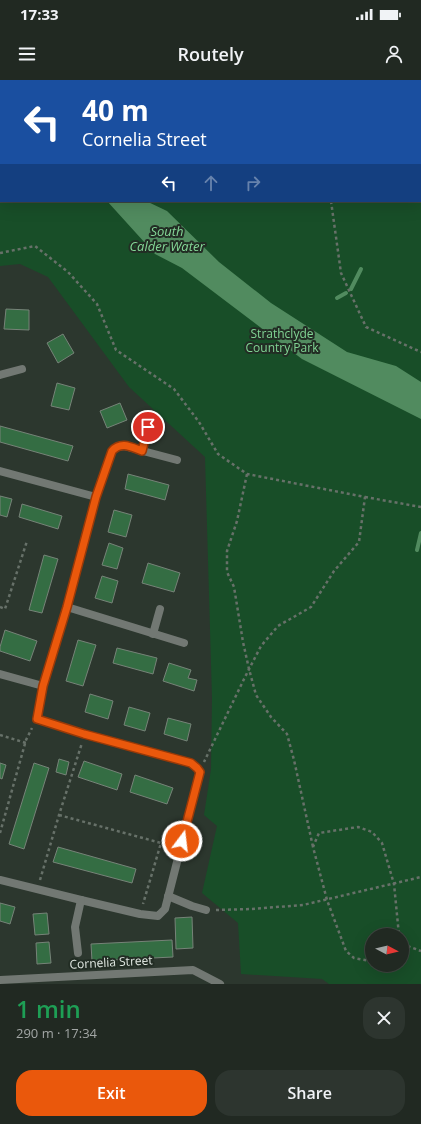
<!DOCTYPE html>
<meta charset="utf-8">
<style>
body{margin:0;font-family:"Open Sans",sans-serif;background:#2d352f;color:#f1f3f6;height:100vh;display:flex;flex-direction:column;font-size:15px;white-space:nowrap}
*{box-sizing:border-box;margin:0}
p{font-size:13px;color:#a2a6a5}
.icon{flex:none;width:22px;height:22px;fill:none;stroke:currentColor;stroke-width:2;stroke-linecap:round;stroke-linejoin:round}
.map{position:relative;height:904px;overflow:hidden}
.panel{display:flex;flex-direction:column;background:#212922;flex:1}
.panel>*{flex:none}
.top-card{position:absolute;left:0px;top:0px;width:421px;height:122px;box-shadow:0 4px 16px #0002,0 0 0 1px #3e4540;background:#1a4fa0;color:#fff;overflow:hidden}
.needle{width:26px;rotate:97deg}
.controls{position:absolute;left:365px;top:848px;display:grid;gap:8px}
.controls a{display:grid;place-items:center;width:44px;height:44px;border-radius:50%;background:#212922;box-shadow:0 4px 16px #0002,0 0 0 1px #3e4540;font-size:20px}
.pin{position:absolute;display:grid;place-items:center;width:34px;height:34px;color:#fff;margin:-17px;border:2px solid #fff;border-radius:50%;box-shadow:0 1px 4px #0007}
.me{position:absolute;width:44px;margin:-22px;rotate:15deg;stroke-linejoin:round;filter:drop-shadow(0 0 3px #0008)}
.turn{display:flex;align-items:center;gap:14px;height:84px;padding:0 16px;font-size:18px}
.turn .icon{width:52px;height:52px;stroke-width:2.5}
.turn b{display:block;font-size:28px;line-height:34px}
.lanes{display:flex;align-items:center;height:38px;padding:0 16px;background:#0003;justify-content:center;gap:20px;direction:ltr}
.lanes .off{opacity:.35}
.round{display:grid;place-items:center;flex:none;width:42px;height:42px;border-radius:16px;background:#2d352f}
.headline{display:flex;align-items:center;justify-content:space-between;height:68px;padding:0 16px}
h1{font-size:24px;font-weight:600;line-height:30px;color:#1e9e55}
.primary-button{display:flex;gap:8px;margin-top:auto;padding:8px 16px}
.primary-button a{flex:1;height:46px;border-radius:16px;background:#ea580c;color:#fff;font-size:16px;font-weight:600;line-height:46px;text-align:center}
.primary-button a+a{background:#2d352f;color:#f1f3f6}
.status{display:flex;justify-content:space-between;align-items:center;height:28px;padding:0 20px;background:#212922;direction:ltr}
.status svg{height:11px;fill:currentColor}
header{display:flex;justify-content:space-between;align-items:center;height:52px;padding:0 16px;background:#212922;font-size:18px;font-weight:600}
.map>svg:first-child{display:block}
.green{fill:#184e28;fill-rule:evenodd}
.water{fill:#518b5f}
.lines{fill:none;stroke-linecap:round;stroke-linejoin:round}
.stream{stroke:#518b5f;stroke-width:4}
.building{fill:#346d43;stroke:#768378}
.path{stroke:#677169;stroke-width:2.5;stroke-dasharray:3 3;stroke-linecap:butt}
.service{stroke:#727873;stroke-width:8}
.minor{stroke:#727873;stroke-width:8}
.route-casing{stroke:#983908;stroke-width:10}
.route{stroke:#ea580c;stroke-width:7}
.labels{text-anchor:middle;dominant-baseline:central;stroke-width:4;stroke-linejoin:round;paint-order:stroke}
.park-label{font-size:12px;fill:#81d494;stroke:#222d24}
.street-label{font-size:12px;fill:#e2e9e3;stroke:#222d24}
.water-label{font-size:13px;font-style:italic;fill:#84d797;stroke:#222d24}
</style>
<div class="status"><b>17:33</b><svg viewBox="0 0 49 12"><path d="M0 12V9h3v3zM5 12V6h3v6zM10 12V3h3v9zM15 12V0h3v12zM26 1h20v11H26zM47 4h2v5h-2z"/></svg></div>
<header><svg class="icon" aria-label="menu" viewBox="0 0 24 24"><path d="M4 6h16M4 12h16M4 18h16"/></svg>Routely<svg class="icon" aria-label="person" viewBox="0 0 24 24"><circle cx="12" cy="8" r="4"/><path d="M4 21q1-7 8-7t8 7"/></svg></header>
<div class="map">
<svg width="421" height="904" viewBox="0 0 421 904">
<rect width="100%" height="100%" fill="#2c372e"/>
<!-- green -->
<path class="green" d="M0,0H421V904H329L322,899L241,894L238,843L202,813L217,746L204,735L211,689L212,618L205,377L129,307L48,197L20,184L0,186ZM1,1H420V121H1ZM372,855H402V885H372Z"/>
<!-- water -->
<path class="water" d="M107,121H146L167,131L219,182L271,223L347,272L396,286L421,302V339L302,279L182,188L155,174Z"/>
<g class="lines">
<!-- stream -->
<g class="stream">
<path d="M351,209L361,189"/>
<path d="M337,218L346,213"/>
<path d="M417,470L421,453"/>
</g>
</g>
<!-- building -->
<g class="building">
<path d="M6,229L29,230V250L4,249Z"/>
<path d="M63,254L74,273L58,283L47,263Z"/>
<path d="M57,303L75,308L69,330L51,326Z"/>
<path d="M120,323L127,340L107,348L100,331Z"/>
<path d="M0,346L73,366L68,381L0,362Z"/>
<path d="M128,394L169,405L165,420L125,409Z"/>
<path d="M0,416L12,419L7,437L0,435Z"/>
<path d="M22,424L62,436L58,449L19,437Z"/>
<path d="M114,430L132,435L126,457L108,452Z"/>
<path d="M109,463L123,468L117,489L102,485Z"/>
<path d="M44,475L58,479L42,533L29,530Z"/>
<path d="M148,483L180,493L174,512L142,503Z"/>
<path d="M102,496L118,501L112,523L95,518Z"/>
<path d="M5,550L37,561L30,581L0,571V567Z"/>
<path d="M78,560L96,565L83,606L66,601Z"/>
<path d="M117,568L157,578L153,594L113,583Z"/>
<path d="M169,583L191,590L188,598L197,600L194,611L163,601Z"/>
<path d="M90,614L113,621L108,639L85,632Z"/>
<path d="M129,627L150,633L145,651L124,645Z"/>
<path d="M168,638L191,644L187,661L164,654Z"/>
<path d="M59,679L69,682L66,695L56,692Z"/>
<path d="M84,681L122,694L117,710L78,697Z"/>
<path d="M0,683L6,685L2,699L0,698Z"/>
<path d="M34,683L49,688L24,769L9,764Z"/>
<path d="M135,695L173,708L167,724L130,712Z"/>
<path d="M58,767L136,789L132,803L53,782Z"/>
<path d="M0,823L15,827L10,844L0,841Z"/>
<path d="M47,833L49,854L35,855L33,834Z"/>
<path d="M192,837L193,868L176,869L175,838Z"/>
<path d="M172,860L173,877L92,881L91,864Z"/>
<path d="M49,862L51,883L37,884L36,863Z"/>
</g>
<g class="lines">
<!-- path -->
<g class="path">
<path d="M320,0V1"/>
<path d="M331,121L341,193L366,247L421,272"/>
<path d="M0,173L35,166L68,192L97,224L116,270L174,309L199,342L218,374L247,394L365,417L359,462L334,491L311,527L278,546L261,566L245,597L204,682"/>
<path d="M247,394L237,441L227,471V492L234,507L243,562L249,589L256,615L271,637L287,654L294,680L313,767"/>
<path d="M365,417L421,427"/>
<path d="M0,527L5,529L27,461"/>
<path d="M0,655L26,663"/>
<path d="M59,735L161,763L143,824"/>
<path d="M0,753L26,660L32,648"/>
<path d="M40,800L59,735L82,663"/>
<path d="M216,830L251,829L303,825L421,797"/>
<path d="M402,864L421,871"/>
<path d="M372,880L370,881L354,878L346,871L327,820L313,767L319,753L358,747L372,752L382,763L394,804L399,855"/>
</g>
<!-- service -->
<path class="service" d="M168,816L192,826L206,830"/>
<!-- minor -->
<g class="minor">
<path d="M0,295L22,289"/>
<path d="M142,371L148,347"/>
<path d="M0,391L96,417L67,527L43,606L37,639L84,654L191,683L197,688L200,692L165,829L158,836L140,834L81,820L0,800"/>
<path d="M96,417L112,371L117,367L124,366L177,380"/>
<path d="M67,527L184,563"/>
<path d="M153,554L160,529"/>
<path d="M0,594L43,606"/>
<path d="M78,873L75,847L81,820"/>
<path d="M0,900L193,890L220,904"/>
</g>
</g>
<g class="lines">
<defs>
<path id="route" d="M148,347L142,371C131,367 121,361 112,371L96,417L67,527L43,606L37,639L84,654L191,683L197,688L200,692L182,761"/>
</defs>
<!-- route casing -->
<use href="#route" class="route-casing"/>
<!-- route -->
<use href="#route" class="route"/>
</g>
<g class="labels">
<!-- park labels -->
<g class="park-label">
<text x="282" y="253">Strathclyde<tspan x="282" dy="14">Country Park</tspan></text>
</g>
<!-- street labels -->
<g class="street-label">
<text transform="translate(111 882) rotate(-3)">Cornelia Street</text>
</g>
<!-- water labels -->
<g class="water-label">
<text x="167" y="151">South<tspan x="167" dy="15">Calder Water</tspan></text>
</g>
</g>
</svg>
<div class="controls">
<a><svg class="needle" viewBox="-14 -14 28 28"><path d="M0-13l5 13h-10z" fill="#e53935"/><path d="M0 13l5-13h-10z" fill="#a2a6a5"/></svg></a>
</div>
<div class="pin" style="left:148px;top:347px;background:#d93025"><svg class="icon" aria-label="arrive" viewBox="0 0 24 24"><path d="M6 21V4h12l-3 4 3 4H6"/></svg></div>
<svg class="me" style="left:182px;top:761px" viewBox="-20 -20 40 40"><circle r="17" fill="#ea580c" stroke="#fff" stroke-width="3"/><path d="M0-11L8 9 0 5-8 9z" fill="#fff"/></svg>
<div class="top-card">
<div class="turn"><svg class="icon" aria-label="left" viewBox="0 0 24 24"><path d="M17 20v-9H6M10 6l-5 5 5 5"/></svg><div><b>40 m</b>Cornelia Street</div></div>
<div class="lanes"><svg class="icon" aria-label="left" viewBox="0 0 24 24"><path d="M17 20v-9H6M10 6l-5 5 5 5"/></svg><svg class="icon off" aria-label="ahead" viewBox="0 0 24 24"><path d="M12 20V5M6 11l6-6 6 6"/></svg><svg class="icon off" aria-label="right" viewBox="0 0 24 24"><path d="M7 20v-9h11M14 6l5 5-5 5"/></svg></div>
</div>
</div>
<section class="panel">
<div class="headline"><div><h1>1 min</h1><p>290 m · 17:34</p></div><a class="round"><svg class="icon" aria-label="close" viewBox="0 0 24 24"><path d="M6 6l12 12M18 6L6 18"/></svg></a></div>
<div class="primary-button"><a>Exit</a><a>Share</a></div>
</section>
